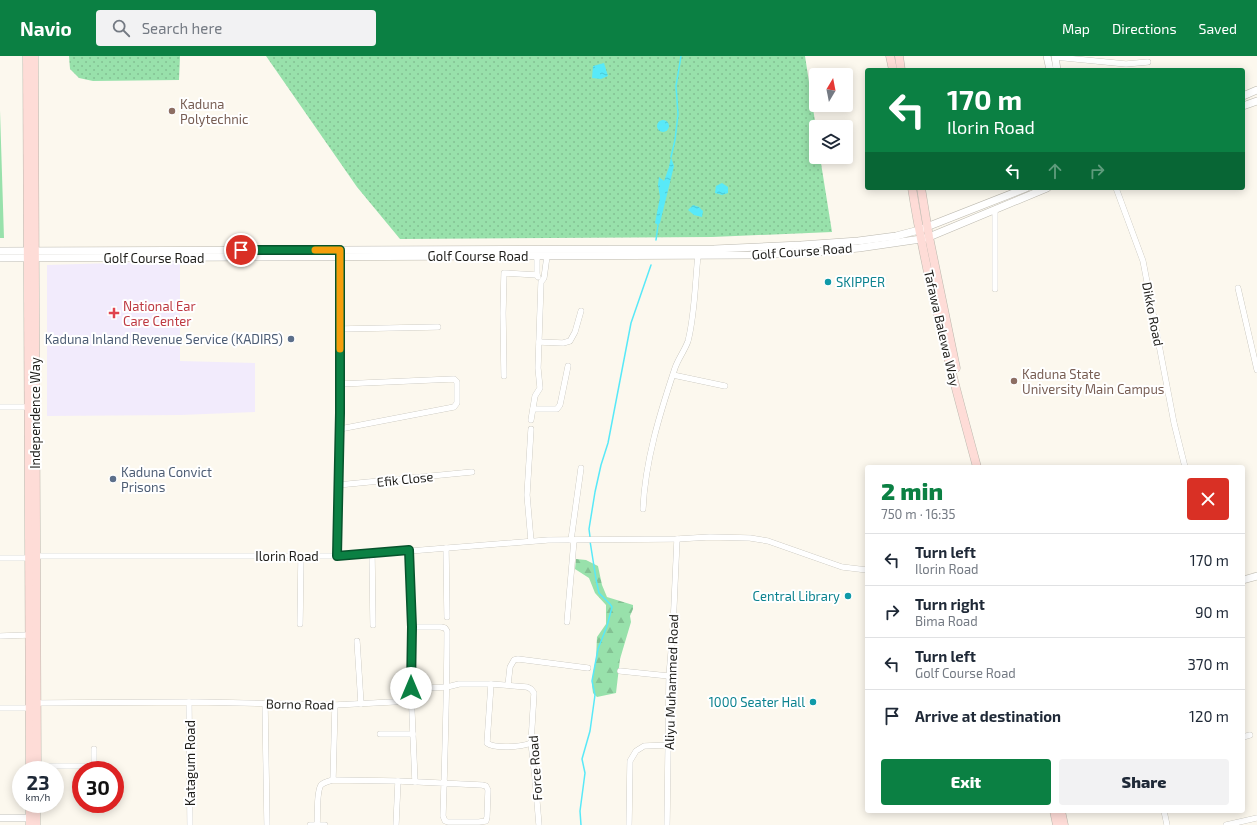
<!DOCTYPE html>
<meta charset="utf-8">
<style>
body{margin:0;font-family:"Exo 2",sans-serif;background:#f2f2f3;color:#1f2937;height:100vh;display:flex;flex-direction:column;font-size:15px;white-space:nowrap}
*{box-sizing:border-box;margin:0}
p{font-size:13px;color:#747a83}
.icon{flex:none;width:22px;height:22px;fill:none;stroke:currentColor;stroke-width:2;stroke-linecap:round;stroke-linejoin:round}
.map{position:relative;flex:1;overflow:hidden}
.drawer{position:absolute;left:865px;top:409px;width:380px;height:348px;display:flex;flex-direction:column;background:#fff;border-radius:4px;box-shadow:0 2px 10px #0003}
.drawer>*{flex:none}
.top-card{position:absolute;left:865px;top:12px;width:380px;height:122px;border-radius:4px;box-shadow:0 2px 10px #0003;background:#0b8043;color:#fff;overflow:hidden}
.needle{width:26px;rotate:10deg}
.tools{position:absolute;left:809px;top:12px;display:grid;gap:8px}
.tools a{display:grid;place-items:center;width:44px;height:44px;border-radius:4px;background:#fff;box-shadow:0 2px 10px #0003;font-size:20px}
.speed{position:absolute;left:12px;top:705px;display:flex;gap:8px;font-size:20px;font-weight:700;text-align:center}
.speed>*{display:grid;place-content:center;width:52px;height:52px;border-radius:50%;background:#fff;box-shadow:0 2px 10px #0003;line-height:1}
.speed small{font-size:10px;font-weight:400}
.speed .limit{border:6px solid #d22;background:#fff;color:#111}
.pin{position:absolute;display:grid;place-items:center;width:34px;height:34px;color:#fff;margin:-17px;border:2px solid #fff;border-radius:50%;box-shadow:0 1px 4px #0007}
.me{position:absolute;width:44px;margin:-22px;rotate:0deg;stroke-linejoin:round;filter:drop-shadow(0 0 3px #0008)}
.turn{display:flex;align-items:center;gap:14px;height:84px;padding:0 16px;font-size:18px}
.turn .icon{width:52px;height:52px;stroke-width:2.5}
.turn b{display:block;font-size:28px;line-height:34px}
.lanes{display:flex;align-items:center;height:38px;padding:0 16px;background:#0003;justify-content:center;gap:20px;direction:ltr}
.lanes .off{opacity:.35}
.round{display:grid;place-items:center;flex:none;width:42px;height:42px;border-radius:4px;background:#f2f2f3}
.head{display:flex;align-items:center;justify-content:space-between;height:68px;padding:0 16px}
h1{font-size:24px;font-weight:800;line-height:30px;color:#0b8043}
.cta{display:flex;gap:8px;margin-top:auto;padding:8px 16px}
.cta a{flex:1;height:46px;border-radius:4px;background:#0b8043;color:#fff;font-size:16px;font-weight:800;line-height:46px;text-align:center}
.cta a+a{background:#f2f2f3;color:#1f2937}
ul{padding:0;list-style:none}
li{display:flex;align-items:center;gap:12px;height:52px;padding:0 16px;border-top:1px solid #e0e1e3}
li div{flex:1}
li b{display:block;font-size:15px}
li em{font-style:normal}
header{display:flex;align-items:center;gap:24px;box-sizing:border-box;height:56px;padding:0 20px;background:#0b8043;color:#fff}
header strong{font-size:19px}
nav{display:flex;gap:22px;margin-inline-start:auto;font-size:14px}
.search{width:280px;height:36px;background:#f2f2f3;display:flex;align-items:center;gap:10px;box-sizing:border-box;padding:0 14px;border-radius:4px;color:#747a83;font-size:15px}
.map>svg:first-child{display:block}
.medical{fill:#f2ebfc}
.grass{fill:url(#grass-dots)}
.forest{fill:url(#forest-firs)}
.garden{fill:#98e1ab}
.water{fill:url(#water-ripples)}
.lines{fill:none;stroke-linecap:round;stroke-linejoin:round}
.stream{stroke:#58e9f8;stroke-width:1.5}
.minor-casing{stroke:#bbb8ae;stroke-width:6}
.tertiary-casing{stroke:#bbb8ae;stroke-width:8}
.secondary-casing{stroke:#bbb8ae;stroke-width:9}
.minor{stroke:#fff;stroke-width:5.5}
.tertiary{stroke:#fff;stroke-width:7}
.secondary{stroke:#fedcd7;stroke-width:8}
.route-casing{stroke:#07532c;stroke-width:10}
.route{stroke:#0b8043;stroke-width:7}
.slow{stroke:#f59e0b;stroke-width:7}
.education-dot{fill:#8d6e63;stroke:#fff;stroke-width:1.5}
.culture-dot{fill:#0f9aa8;stroke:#fff;stroke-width:1.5}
.health-dot{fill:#e0444e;stroke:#fff;stroke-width:1.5}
.service-dot{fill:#5c6f8a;stroke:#fff;stroke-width:1.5}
.labels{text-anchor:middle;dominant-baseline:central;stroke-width:4;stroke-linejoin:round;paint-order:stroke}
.education-label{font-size:13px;fill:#785e54;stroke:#fff;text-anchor:start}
.street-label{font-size:13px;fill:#1f1e1a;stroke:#fff}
.culture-label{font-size:13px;fill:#0d838f;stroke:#fff;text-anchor:end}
.health-label{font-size:13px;fill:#be3a42;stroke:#fff;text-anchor:start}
.service-label{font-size:13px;fill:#4e5e75;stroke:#fff;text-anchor:end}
</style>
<header>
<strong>Navio</strong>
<div class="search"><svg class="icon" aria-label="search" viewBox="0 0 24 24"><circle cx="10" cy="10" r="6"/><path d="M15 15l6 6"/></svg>Search here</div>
<nav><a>Map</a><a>Directions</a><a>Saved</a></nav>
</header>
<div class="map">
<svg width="1257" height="769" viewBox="0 0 1257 769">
<defs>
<pattern id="grass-dots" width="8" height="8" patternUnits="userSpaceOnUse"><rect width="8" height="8" fill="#98e1ab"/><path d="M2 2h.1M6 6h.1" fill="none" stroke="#83c193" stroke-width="1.8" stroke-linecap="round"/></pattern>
<pattern id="forest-firs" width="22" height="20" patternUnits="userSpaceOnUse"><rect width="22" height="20" fill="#98e1ab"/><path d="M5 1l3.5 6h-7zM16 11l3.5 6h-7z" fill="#83c193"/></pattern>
<pattern id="water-ripples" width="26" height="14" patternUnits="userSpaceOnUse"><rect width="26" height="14" fill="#58e9f8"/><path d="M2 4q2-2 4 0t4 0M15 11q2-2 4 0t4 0" fill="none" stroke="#4cc7d4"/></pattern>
</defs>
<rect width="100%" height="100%" fill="#fcf8ee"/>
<!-- medical -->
<path class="medical" d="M180,205V305L255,307V356L181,359L47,360V209Z"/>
<!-- grass -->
<g class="grass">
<path d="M69,0H180L179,24L93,25L79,22L70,13Z"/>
<path d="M266,0H805L816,72V101H820L832,176L712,181L400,183L357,131Z"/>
</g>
<!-- forest -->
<path class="forest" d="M576,503L586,504L598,510L602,529L607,541L633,549V553L630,560L631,566L620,603L616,637L597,641L593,637L592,629L593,618L596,602L597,581L606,568V549L595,537L589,522L575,513Z"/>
<!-- garden -->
<path class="garden" d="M0,55L4,182H0Z"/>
<!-- water -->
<g class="water">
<path d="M604,7L608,20L601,23L592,22L593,10Z"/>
<circle cx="663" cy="70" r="6"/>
<path d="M671,101L674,110L660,167L658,169L655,167L660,141L658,129L659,121L664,125L669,111Z"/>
<path d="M722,127L728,131V137L722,139L715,137L716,130Z"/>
<path d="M693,149L699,151L703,155L702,161L694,159L688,154Z"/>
</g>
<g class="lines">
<!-- stream -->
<g class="stream">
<path d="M671,101L675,84L678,58L676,30L681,0"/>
<path d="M656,184L658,169"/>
<path d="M590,481L589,473L595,436L601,409L608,387L631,267L651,209"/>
<path d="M581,769L580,755L585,717L582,703L590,675L595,639L592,625L598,593L607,570L612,551L610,548L599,537L596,523L590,485"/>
</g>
<defs>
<g id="minor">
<path d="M1055,1L1126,8L1148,6"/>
<path d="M1116,132L1143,205L1174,367L1185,411"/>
<path d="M995,154V233"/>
<path d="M537,200V219L538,221"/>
<path d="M1238,232L1257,314"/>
<path d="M340,273L438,271"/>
<path d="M539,286L563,287L570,285L575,276L581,255"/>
<path d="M673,319L725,330"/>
<path d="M504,320L503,257L504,217L537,219"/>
<path d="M0,351H28"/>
<path d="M533,353H557L560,349L568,310"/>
<path d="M531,364L535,340L540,332L538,312L541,226L544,222L547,200"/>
<path d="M340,373L454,351L457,347V326L454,323L340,328"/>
<path d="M531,373L527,439L531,485"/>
<path d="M338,429L472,416"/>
<path d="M643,453C645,405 660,357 675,312C678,303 685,294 688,285C695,258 695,227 698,199"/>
<path d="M571,484L581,412"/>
<path d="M446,492L447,561"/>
<path d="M409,494L412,571L411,633L415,726"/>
<path d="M372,498L373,569"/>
<path d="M35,500H337L372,498L548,484L677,483L710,481L750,482L768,485L842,511L867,514"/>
<path d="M337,500L340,357V198"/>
<path d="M0,502H29"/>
<path d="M567,566L574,484"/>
<path d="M300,568L301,500"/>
<path d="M0,580L29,579"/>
<path d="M357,585L361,648"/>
<path d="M620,615L669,620"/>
<path d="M491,628L487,687C495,693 521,691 531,687"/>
<path d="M508,629L510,611L514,604L518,603L588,612"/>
<path d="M411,633L447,631L459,628H491L527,631L531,633L534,637L531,687L535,722L539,769"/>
<path d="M189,646L190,769"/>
<path d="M37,647L196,646L335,649L412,645"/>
<path d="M265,647L267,769"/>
<path d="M0,652H29"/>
<path d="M380,678H413"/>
<path d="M1243,681L1250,679"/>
<path d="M37,710H92L94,708V693"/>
<path d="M333,724L335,649"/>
<path d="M1164,755L1167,769"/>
<path d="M310,769H325"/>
<path d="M317,769C318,760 316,736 321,729C324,726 329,725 333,724L398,725L482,729L486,730L488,734L487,761L486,765L479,766H448L445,765L443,760C445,698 447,637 447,575L445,572L441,571H412"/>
<path d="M396,769L398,725"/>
<path d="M629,769L630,705L636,695L644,690L669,689"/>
<path d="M667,769L669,620L673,572L677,483"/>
<path d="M1226,769L1257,762"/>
</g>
<g id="tertiary">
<path d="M1047,0L1050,14"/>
<path d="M1055,0L1057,14"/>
<path d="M1243,40L1257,34"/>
<path d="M1243,50L1257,45"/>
<path d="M0,195L714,193L801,189L858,185L896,180L919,174L1026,132"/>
<path d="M0,202L751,199L807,197L859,192L921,183L929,181L1047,132"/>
<path d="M1243,524L1257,520"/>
<path d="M0,762H30"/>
</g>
<g id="secondary">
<path d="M27,0L30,714"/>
<path d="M34,0L37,714"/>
<path d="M890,0L893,14"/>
<path d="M899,0L901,14"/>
<path d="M912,132C927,226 952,319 977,411"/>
<path d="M921,132L929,181L956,312"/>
<path d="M30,748V769"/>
<path d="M1054,755L1057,769"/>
<path d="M1061,755L1064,769"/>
<path d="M36,769V748"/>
</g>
</defs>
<!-- minor casing -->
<use href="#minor" class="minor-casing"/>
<!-- tertiary casing -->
<use href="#tertiary" class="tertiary-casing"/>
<!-- secondary casing -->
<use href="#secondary" class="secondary-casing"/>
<!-- minor -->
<use href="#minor" class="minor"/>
<!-- tertiary -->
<use href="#tertiary" class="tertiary"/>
<!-- secondary -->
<use href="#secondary" class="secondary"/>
</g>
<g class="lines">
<defs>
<path id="route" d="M241,194H340V357L337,500L409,494L412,571L411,632"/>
</defs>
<!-- route casing -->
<use href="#route" class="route-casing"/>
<!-- route -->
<use href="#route" class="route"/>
<!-- slow -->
<path class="slow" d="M315,194H340V293"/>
</g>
<!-- markers -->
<g class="education-dot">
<circle cx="172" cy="55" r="4"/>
<circle cx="1014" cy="325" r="4"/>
</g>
<g class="culture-dot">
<circle cx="828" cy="226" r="4"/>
<circle cx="848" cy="540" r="4"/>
<circle cx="813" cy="646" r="4"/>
</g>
<path class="health-dot" d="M112 251h4v4h4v4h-4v4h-4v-4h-4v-4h4z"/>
<g class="service-dot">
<circle cx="291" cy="283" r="4"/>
<circle cx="113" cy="423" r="4"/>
</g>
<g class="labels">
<!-- education labels -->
<g class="education-label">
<text x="180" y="48">Kaduna<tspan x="180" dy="15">Polytechnic</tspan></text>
<text x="1022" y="318">Kaduna State<tspan x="1022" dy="15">University Main Campus</tspan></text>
</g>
<!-- street labels -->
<g class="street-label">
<text transform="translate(802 195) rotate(-4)">Golf Course Road</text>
<text x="478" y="200">Golf Course Road</text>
<text x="154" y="202">Golf Course Road</text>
<text transform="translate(1153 258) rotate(79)">Dikko Road</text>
<text transform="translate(942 272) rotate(77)">Tafawa Balewa Way</text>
<text transform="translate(35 357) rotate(-90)">Independence Way</text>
<text transform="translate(405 423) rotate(-6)">Efik Close</text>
<text x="287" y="500">Ilorin Road</text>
<text transform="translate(671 626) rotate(-88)">Aliyu Muhammed Road</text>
<text transform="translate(300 648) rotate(1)">Borno Road</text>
<text transform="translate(190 707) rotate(-90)">Katagum Road</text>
<text transform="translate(535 712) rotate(-94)">Force Road</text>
</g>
<!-- culture labels -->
<g class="culture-label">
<text x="836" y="226" text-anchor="start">SKIPPER</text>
<text x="840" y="540">Central Library</text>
<text x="805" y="646">1000 Seater Hall</text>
</g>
<!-- health labels -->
<g class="health-label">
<text x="123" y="250">National Ear<tspan x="123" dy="15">Care Center</tspan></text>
</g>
<!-- service labels -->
<g class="service-label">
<text x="283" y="283">Kaduna Inland Revenue Service (KADIRS)</text>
<text x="121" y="416" text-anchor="start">Kaduna Convict<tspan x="121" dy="15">Prisons</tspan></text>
</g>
</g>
</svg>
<div class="tools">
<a><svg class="needle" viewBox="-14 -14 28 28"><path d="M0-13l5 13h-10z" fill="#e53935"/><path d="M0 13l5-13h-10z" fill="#747a83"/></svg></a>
<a><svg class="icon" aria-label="layers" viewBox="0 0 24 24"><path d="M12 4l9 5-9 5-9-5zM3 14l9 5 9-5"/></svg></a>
</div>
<div class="speed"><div>23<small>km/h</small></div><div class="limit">30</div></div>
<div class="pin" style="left:241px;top:194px;background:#d93025"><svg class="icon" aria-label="arrive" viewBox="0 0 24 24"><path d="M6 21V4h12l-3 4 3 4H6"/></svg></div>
<svg class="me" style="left:411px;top:632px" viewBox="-20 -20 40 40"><circle r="19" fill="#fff"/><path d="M0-13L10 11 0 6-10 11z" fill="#0b8043"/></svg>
<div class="top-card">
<div class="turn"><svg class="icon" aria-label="left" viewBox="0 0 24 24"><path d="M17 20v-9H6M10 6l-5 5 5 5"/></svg><div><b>170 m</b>Ilorin Road</div></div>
<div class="lanes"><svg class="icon" aria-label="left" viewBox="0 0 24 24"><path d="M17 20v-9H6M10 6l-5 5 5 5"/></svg><svg class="icon off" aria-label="ahead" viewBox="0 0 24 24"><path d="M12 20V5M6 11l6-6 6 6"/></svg><svg class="icon off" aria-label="right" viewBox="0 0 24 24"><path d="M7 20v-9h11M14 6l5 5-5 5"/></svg></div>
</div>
<section class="drawer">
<div class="head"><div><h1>2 min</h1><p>750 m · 16:35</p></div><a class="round" style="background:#d93025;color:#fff"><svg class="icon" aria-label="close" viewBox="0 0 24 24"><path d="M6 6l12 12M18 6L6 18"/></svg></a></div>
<ul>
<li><svg class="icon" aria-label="left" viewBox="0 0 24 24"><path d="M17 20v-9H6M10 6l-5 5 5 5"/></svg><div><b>Turn left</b><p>Ilorin Road</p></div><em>170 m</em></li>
<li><svg class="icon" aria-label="right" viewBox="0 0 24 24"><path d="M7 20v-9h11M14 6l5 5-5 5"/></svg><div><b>Turn right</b><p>Bima Road</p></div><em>90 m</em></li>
<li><svg class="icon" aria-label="left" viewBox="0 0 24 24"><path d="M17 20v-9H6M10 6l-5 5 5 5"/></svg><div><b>Turn left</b><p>Golf Course Road</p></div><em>370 m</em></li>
<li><svg class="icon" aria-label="arrive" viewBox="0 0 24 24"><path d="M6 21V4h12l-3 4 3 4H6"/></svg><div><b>Arrive at destination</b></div><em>120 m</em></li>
</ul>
<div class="cta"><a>Exit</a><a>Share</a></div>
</section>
</div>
